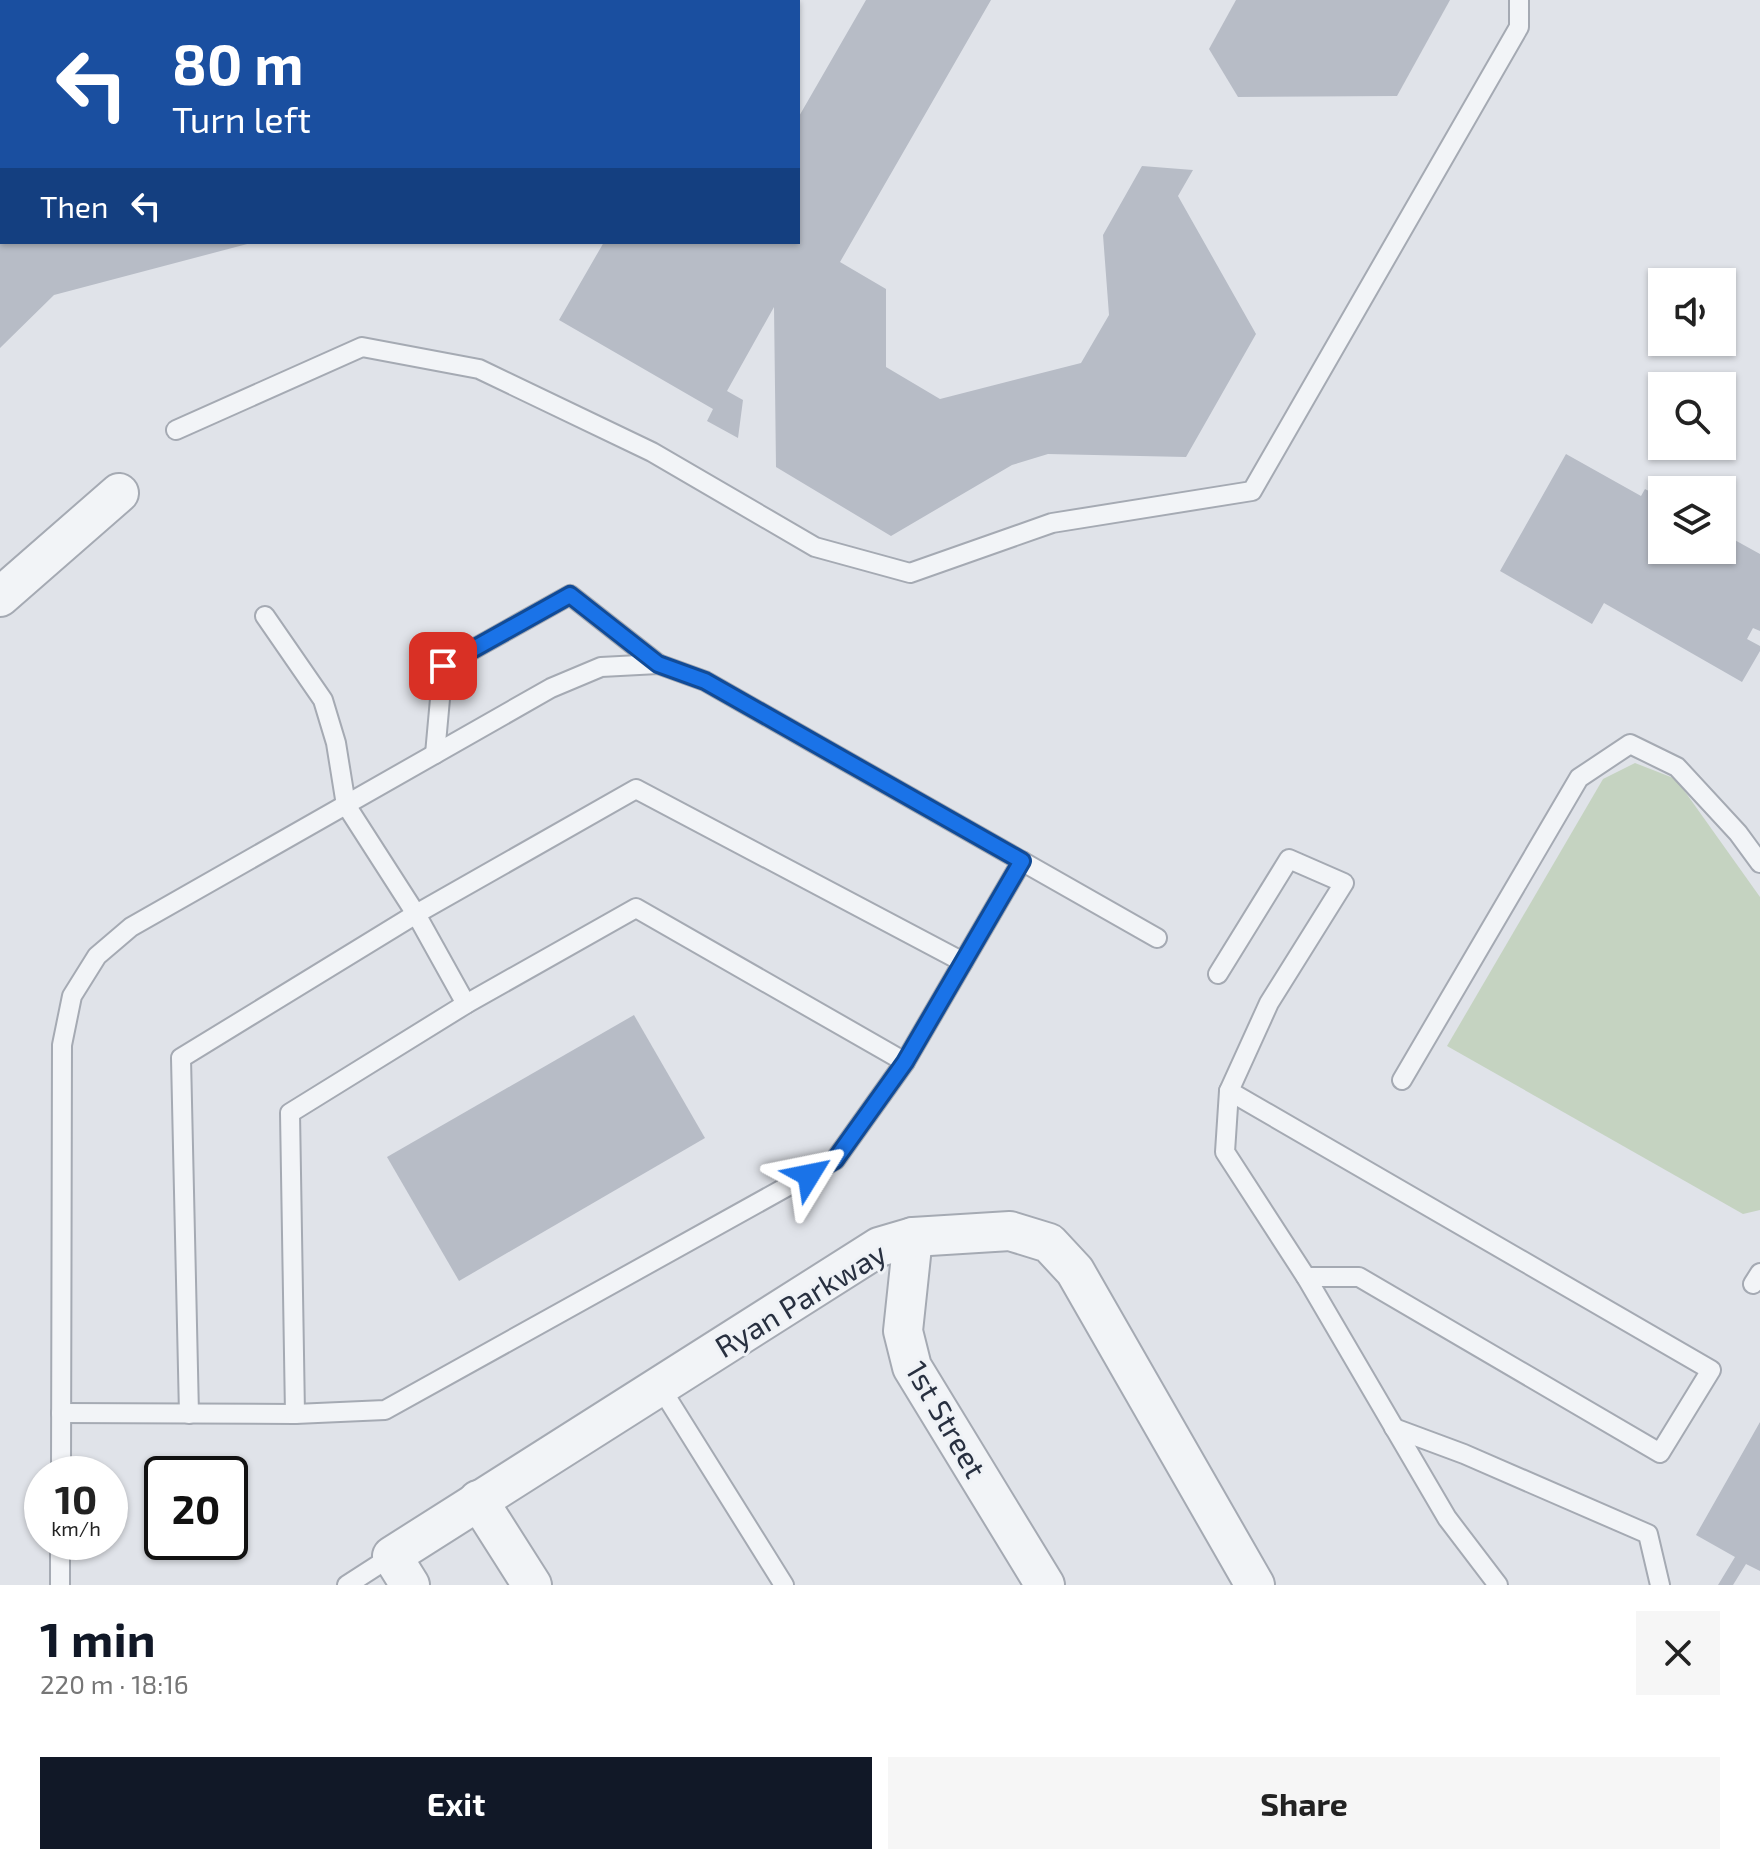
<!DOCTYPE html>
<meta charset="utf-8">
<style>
body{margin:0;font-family:"Exo 2",sans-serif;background:#f6f6f6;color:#222;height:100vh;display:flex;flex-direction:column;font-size:30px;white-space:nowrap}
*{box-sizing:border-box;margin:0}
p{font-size:26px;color:#767676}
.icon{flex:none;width:44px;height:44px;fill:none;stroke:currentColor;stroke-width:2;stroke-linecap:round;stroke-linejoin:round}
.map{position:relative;height:1585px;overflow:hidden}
.drawer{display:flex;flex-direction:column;background:#fff;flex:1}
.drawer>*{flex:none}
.guide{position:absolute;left:0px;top:0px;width:800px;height:244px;box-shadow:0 2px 6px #0004;background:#1a4fa0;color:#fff;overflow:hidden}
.fabs{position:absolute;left:1648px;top:268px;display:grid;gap:16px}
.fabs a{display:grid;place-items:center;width:88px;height:88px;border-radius:0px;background:#fff;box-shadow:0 2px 6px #0004;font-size:40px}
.speed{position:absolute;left:24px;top:1456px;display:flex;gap:16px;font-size:40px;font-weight:700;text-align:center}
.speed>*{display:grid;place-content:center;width:104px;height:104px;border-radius:50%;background:#fff;box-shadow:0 2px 6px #0004;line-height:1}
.speed small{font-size:20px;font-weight:400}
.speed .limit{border:4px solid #111;border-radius:12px;background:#fff;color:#111}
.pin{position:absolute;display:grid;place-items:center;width:68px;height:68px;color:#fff;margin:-34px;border-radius:16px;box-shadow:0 4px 12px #0006}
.me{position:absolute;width:88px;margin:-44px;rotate:55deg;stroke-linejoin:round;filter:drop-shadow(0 0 6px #0008)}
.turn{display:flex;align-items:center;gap:28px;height:168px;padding:0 40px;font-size:36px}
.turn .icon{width:104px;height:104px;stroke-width:2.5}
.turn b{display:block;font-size:56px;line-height:68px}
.then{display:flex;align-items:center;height:76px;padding:0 40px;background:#0003;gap:16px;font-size:30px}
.round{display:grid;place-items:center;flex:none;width:84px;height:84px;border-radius:0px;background:#f6f6f6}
.overview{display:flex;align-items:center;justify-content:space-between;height:136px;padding:0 40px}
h1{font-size:48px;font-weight:700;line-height:60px;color:#111827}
.cta{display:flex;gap:16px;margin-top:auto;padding:16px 40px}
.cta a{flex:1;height:92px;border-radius:0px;background:#111827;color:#fff;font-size:32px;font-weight:700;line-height:92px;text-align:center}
.cta a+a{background:#f6f6f6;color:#222}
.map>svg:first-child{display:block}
.green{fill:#c5d3c1}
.building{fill:#b7bcc6}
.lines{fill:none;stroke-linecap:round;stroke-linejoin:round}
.service-casing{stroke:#a5aab3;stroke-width:22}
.minor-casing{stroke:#a5aab3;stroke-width:42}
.service{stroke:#f2f4f7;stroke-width:18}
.minor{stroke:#f2f4f7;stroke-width:38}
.route-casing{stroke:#114b97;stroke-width:20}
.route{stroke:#1a73e8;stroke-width:14}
.labels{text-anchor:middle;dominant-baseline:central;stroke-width:6;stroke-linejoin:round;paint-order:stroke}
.street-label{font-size:30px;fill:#283040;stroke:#eff2f6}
</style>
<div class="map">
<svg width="1760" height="1585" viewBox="0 0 1760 1585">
<rect width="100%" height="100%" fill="#e0e3e9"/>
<!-- green -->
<path class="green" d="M1635,763L1676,779L1760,897V1210L1743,1214L1447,1046L1603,779Z"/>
<!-- building -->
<g class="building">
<path d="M866,0H991L840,262L886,289V367L940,399L1081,363L1109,315L1103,235L1142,166L1193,170L1178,196L1256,334L1186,457L1048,454L1012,465L891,536L776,467L774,307L727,391L743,400L738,438L707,421L713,409L559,320L604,242H798V118Z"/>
<path d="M1236,0H1450L1397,96L1238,97L1209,49Z"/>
<path d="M0,242H251V243L54,295L0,348Z"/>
<path d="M1566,454L1641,496L1645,489L1662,498V550H1722V533L1760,554V631L1753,628L1747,639L1760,646V651L1742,682L1604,603L1592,624L1500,571Z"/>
<path d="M634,1015L705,1138L459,1281L387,1157Z"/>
<path d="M1760,1422V1571L1746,1564L1733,1585H1718L1735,1557L1696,1535Z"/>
</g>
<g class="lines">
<defs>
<g id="service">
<path d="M176,430L362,347L479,369L652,452L815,547L910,573L1052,523L1252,491L1519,27V0"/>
<path d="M265,616L323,700L336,743L346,805L416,914L466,1004"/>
<path d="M435,754L443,666L570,595L658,664"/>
<path d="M1218,974L1289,859L1344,883L1269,1003L1229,1091L1225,1152L1306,1277L1447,1518L1498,1585"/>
<path d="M1402,1080L1579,778L1630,744L1677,767L1738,833L1760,863"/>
<path d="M1229,1091L1711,1370L1660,1453L1359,1277H1306"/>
<path d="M1753,1284L1760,1273"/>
<path d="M659,1385L784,1585"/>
<path d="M61,1413L295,1414L385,1410L835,1160L905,1062L1022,861"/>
<path d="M189,1414L181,1058L416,914L636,789L963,962"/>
<path d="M295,1414L290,1113L466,1004L636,908L905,1062"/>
<path d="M1394,1428L1464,1454L1648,1534L1660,1585"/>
<path d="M61,1474L62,1045L72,996L97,956L131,927L551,688L601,667L658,664L705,681L1157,938"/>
<path d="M60,1585V1542"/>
<path d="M347,1585L392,1556"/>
</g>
<g id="minor">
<path d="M0,597L119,493"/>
<path d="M913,1237L903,1331L912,1367L1045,1585"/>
<path d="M478,1500L532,1585"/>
<path d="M410,1585L392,1556L879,1247L913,1237L1010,1231L1049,1243L1075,1271L1255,1585"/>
</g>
</defs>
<!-- service casing -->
<use href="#service" class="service-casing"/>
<!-- minor casing -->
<use href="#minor" class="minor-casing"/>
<!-- service -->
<use href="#service" class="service"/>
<!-- minor -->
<use href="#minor" class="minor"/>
</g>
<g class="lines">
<defs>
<path id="route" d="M443,666L570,595L658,664L705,681L1022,861L905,1062L835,1160L809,1175"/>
</defs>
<!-- route casing -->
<use href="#route" class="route-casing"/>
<!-- route -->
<use href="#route" class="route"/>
</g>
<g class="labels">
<!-- street labels -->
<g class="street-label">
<text transform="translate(800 1299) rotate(-31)">Ryan Parkway</text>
<text transform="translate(947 1419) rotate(60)">1st Street</text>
</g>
</g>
</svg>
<div class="fabs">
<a><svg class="icon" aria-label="sound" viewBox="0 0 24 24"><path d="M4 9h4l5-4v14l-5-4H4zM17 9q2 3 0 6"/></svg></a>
<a><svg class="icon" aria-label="search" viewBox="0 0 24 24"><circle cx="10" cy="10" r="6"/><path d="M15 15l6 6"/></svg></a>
<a><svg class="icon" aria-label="layers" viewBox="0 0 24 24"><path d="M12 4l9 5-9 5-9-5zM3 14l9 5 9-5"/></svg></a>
</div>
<div class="speed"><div>10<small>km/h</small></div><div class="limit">20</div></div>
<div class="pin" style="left:443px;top:666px;background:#d93025"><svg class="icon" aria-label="arrive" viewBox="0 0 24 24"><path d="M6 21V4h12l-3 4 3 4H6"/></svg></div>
<svg class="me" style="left:809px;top:1175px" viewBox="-20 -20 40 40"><path d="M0-17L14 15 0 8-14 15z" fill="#1a73e8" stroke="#fff" stroke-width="4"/></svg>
<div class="guide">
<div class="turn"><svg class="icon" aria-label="left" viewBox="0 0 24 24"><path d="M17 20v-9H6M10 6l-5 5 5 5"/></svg><div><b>80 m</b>Turn left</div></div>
<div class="then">Then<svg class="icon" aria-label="left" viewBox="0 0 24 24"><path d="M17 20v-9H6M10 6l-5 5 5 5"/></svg></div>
</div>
</div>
<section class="drawer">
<div class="overview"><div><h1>1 min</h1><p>220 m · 18:16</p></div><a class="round"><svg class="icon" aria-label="close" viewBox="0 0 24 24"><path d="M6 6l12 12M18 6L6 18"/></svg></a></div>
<div class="cta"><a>Exit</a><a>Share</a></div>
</section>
